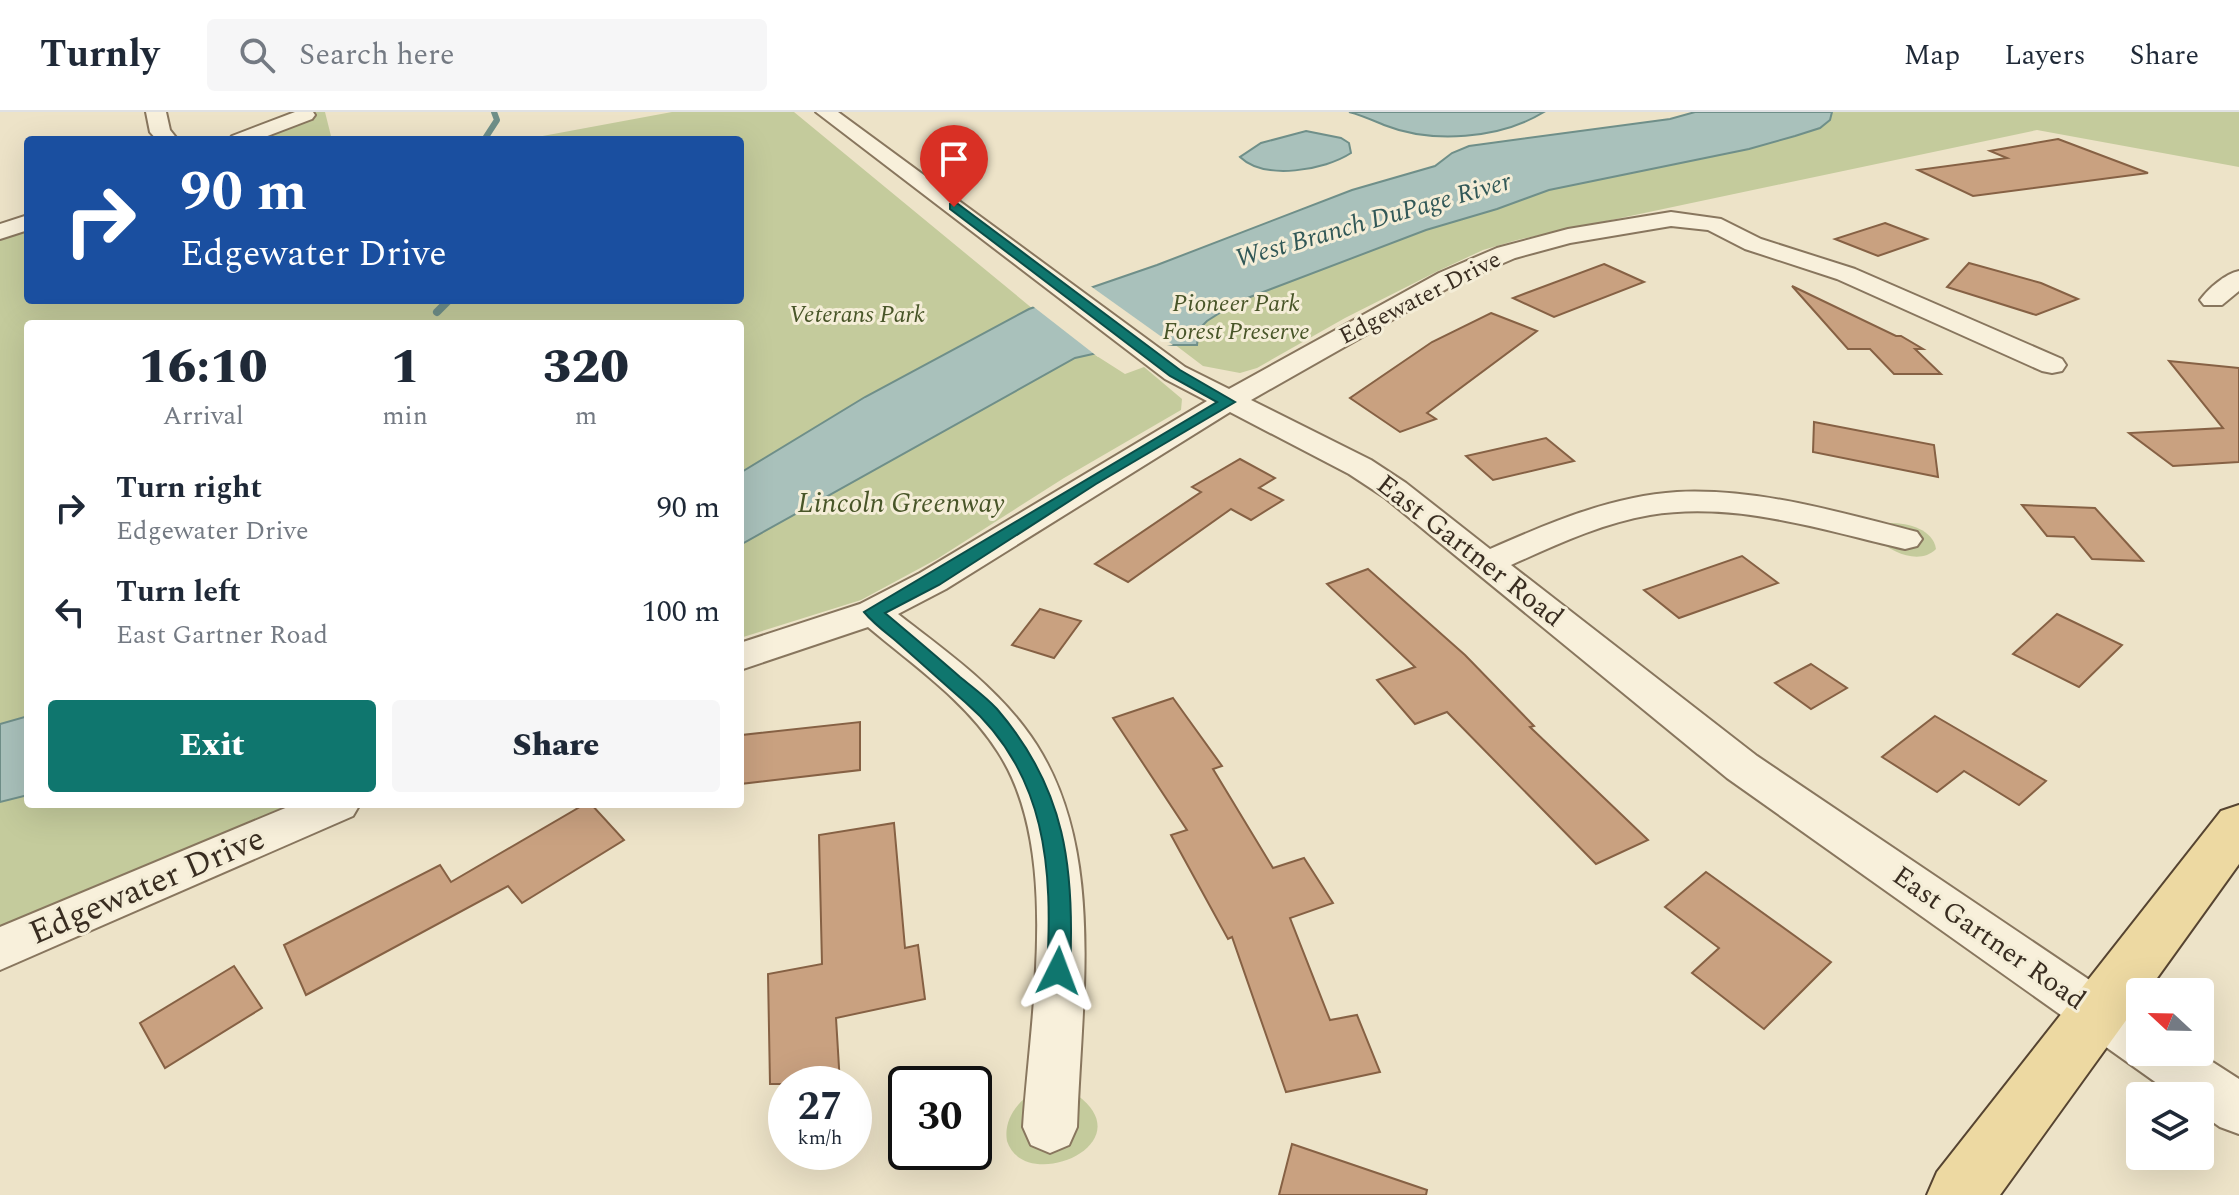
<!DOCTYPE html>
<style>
body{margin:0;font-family:Spectral,serif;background:#f6f6f7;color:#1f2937;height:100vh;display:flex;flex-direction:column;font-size:30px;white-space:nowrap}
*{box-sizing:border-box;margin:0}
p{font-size:26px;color:#747a83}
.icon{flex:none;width:44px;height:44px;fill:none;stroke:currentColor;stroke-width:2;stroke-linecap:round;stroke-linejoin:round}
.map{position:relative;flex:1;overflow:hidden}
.details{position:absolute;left:24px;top:208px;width:720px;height:488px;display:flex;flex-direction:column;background:#fff;border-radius:8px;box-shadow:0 8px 32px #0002}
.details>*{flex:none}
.banner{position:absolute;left:24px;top:24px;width:720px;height:168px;border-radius:8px;box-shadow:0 8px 32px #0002;background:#1a4fa0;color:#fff;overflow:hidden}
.needle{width:52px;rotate:292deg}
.controls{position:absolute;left:2126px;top:866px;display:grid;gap:16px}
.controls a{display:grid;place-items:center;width:88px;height:88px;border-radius:8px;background:#fff;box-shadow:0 8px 32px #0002;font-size:40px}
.speed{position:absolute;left:768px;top:954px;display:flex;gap:16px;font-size:40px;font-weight:700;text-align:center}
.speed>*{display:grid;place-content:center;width:104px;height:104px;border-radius:50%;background:#fff;box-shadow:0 8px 32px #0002;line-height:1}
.speed small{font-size:20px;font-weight:400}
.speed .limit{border:4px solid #111;border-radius:12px;background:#fff;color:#111}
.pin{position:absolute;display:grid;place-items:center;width:68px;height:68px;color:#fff;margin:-82px -34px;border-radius:50% 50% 50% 0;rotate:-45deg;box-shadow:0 0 8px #0007}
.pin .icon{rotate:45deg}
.me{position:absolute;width:88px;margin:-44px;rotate:3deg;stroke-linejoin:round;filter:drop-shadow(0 0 6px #0008)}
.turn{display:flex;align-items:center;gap:28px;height:168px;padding:0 24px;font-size:36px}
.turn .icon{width:104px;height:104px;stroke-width:2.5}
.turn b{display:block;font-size:56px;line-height:68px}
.eta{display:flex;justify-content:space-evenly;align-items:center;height:136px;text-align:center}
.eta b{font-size:48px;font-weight:800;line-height:56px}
.button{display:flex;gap:16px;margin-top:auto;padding:16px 24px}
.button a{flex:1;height:92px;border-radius:8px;background:#0f766e;color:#fff;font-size:32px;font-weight:800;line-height:92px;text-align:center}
.button a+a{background:#f6f6f7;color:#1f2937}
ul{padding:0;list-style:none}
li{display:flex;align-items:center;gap:24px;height:104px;padding:0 24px}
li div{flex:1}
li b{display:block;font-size:30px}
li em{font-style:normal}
header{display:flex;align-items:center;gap:48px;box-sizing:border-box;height:112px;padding:0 40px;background:#fff;border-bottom:2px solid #e0e1e3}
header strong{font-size:38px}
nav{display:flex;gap:44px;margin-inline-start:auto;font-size:28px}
.search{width:560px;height:72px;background:#f6f6f7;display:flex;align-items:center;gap:20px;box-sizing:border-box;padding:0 28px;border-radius:8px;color:#747a83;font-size:30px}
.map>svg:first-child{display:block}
.green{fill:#c4cb9c}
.water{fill:#a9c1bb;stroke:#6f8f89;stroke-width:2}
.pier{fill:#ede3c8}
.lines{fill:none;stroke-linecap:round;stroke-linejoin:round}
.stream-far1{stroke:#6f8f89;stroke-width:6}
.stream{stroke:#6f8f89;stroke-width:8}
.building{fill:#c9a180;stroke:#866144;stroke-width:2}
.minor-casing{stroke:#88765e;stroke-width:4}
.major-casing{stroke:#564431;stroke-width:4}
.minor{fill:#f8f0db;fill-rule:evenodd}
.major{fill:#edd9a2;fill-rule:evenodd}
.route{fill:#0f766e;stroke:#0a4d48;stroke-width:2}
.labels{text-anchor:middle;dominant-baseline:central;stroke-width:6;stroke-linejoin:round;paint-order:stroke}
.far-street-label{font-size:24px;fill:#392d21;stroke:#f4edd7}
.far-park-label{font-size:24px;font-style:italic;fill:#485528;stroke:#f4edd7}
.far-water-label{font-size:26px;font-style:italic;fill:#315857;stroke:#f4edd7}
.park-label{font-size:28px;font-style:italic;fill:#485528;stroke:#f4edd7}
.street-label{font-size:28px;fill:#392d21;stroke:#f4edd7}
.near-street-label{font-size:34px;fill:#392d21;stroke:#f4edd7}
</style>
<header>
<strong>Turnly</strong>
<div class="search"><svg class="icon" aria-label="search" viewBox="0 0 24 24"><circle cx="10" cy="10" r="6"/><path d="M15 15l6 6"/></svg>Search here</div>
<nav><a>Map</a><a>Layers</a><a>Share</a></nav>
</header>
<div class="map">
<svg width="2239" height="1083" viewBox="0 0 2239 1083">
<rect width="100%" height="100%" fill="#ede3c8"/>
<!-- green -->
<g class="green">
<path d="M316,0H325L332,28H245Z"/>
<path d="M672,0H794L1067,225L1125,262L1144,255L1182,287L1181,298L1064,366L937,447L861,488L740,526V212H28V692H291L0,814V125L28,114V188H740V28H521Z"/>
<path d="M1768,0H2239V55L2037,18L1517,128L1483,138L1438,159L1345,206L1257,256L1240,261L1203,254L1128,197Z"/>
<path d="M1886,411C1905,410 1933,416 1936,437C1920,453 1893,441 1878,428L1879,413Z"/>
<path d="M1077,983C1145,1033 1024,1083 1007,1029C1004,1011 1013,996 1026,985Z"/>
</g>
<!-- water -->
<g class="water">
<path d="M1349,0H1544C1500,27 1432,32 1384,13C1372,8 1361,3 1349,0Z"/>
<path d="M1695,0H1832L1830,8L1820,16L1795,24L1749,37L1549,78L1497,97L1426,118L1237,190L1207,209L1199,217L1197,233H1133L1075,246L740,433V361L865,285L1029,197L1157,153L1352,78L1435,54L1452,41L1469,34L1670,7Z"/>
<path d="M1306,19L1341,26L1349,31L1351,41C1325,58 1265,69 1240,45L1261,31Z"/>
<path d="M28,604V683L0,690V612Z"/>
</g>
<!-- pier -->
<path class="pier" d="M1089,173L1173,233L1098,245L1030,192Z"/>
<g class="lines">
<!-- stream-far1 -->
<path class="stream-far1" d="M484,28L497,8L494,0"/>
<!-- stream -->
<path class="stream" d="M437,200L449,188"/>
</g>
<!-- building -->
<g class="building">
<path d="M2058,27L2148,61L1973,84L1918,58L2007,46L1990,39Z"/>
<path d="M1885,111L1927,127L1878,144L1835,127Z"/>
<path d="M1969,151L2041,171L2078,187L2036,203L1947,175Z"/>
<path d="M1604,152L1644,170L1554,205L1513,186Z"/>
<path d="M1792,174L1896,224H1901L1923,237H1915L1941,262H1894L1870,237H1848Z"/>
<path d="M1491,201L1537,219L1427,301L1436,307L1400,320L1350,286L1432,230Z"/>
<path d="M2169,249L2239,256V350L2173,354L2129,321L2223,316Z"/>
<path d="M1814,310L1934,333L1938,365L1813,340Z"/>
<path d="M1546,326L1574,349L1493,368L1466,344Z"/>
<path d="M1240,347L1275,366L1259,376L1283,388L1251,408L1231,397L1128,470L1095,452L1201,380L1192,375Z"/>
<path d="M2022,393L2095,396L2143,449L2092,447L2074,425L2047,424Z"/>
<path d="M1742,444L1778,471L1679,506L1644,478Z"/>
<path d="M1368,457L1465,543L1534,614L1530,615L1648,728L1596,752L1447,600L1415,612L1377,568L1415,555L1327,472Z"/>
<path d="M1040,497L1081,509L1054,546L1012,533Z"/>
<path d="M2057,502L2122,533L2079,575L2013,542Z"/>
<path d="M1811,552L1847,576L1811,597L1775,571Z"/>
<path d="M1173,586L1222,654L1213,657L1273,756L1304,746L1333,791L1290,806L1330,908L1357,903L1380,960L1286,980L1232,825L1228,827L1171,723L1187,718L1113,606Z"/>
<path d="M1935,604L2046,669L2019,693L1964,659L1937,680L1882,645Z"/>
<path d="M860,610V658L740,672L742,623Z"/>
<path d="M585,692H591L624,728L522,791L508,774L306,883L284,833L440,753L451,770Z"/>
<path d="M894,711L905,836L918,833L925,887L836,906L840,972H770L768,862L822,852L819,723Z"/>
<path d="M1706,760L1831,850L1764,917L1692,861L1719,836L1665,795Z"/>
<path d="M234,854L262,896L165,956L140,911Z"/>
<path d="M1292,1032L1427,1078L1426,1083H1279Z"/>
</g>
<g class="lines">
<defs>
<g id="minor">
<path d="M146,0H166L170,18L178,28H157L150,20Z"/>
<path d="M295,0H313L315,3L312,7L257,28H229L232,24Z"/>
<path d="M816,0H838L1185,255L1229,277L1439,161L1497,136L1568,117L1671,100L1721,107L1761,127L1855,157L2062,247L2066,253L2062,259L2052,261L2042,259L1837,167L1745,137L1708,118L1671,114L1570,131L1515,146L1457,171L1251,288L1371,348L1406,371L1490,437C1549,411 1612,384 1677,380C1757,376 1839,400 1917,420L1922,427L1917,434L1905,437C1823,418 1736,389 1650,403C1602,411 1556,433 1511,453L1757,644L2140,902V940H2197L2239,967V1022L2220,1015L2200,1001V984H2175L1727,666L1384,385L1349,362L1230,300L946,477L898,502C943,537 990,570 1024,615C1109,725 1081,885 1077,1015L1069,1033L1050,1041L1031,1033L1023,1015C1030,904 1062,738 998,640C966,589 913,553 868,515L740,558V531L860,492L920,461L1207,289L1165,267Z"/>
<path d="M28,103V118L0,127V112Z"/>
<path d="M2239,159V179L2222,193H2204L2200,188C2209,176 2225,162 2239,159Z"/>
<path d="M295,692H360L353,704L0,858V815Z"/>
</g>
<path id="major" d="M2239,693V752L2147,880H2140V889L2000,1083H1927L1937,1060L2221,699Z"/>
</defs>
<!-- minor casing -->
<use href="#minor" class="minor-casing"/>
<!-- major casing -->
<use href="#major" class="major-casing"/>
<!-- minor -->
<use href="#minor" class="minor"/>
<!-- major -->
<use href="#major" class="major"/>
</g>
<!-- route -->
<path class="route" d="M950,92H958L1180,258L1235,290L1096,372L939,473L885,501C910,522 935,543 960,565C972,575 986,585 997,597C1066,677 1075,757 1070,859L1067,866L1058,869L1050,866L1047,859C1053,757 1047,661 965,590C942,570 919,549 896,529C885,520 873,511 864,500L1217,290L1170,264L950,97Z"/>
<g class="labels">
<!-- far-street labels -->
<g class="far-street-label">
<text transform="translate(1420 186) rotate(-27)">Edgewater Drive</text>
</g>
<!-- far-park labels -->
<g class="far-park-label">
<text x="1236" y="192">Pioneer Park<tspan x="1236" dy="28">Forest Preserve</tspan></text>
<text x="857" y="203">Veterans Park</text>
</g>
<!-- far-water labels -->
<g class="far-water-label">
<text transform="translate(1373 108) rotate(-16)">West Branch DuPage River</text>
</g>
<!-- park labels -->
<g class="park-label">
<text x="901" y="391">Lincoln Greenway</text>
</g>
<!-- street labels -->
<g class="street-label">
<text transform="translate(1470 439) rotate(38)">East Gartner Road</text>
<text transform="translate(1989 826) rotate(35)">East Gartner Road</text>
</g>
<!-- near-street labels -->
<g class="near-street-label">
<text transform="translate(147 774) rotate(-23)">Edgewater Drive</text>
</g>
</g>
</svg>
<div class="controls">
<a><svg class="needle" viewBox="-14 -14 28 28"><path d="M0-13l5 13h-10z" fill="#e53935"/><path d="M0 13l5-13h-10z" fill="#747a83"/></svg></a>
<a><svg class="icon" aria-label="layers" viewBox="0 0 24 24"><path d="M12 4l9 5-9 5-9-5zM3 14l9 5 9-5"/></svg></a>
</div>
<div class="speed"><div>27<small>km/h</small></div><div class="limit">30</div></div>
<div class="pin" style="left:954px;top:95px;background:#d93025"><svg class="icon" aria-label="arrive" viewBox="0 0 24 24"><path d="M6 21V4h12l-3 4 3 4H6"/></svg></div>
<svg class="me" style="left:1058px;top:859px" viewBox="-20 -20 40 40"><path d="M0-17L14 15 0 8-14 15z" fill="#0f766e" stroke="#fff" stroke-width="4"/></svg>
<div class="banner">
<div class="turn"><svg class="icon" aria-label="right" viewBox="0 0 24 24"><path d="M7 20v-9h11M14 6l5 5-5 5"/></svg><div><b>90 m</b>Edgewater Drive</div></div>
</div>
<section class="details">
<div class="eta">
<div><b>16:10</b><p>Arrival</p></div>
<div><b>1</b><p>min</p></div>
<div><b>320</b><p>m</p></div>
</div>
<ul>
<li><svg class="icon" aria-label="right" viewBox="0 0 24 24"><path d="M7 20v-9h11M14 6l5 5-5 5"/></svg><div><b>Turn right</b><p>Edgewater Drive</p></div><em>90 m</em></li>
<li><svg class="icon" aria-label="left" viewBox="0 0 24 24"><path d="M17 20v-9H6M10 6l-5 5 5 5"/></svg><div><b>Turn left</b><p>East Gartner Road</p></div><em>100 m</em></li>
</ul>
<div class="button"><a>Exit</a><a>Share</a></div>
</section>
</div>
